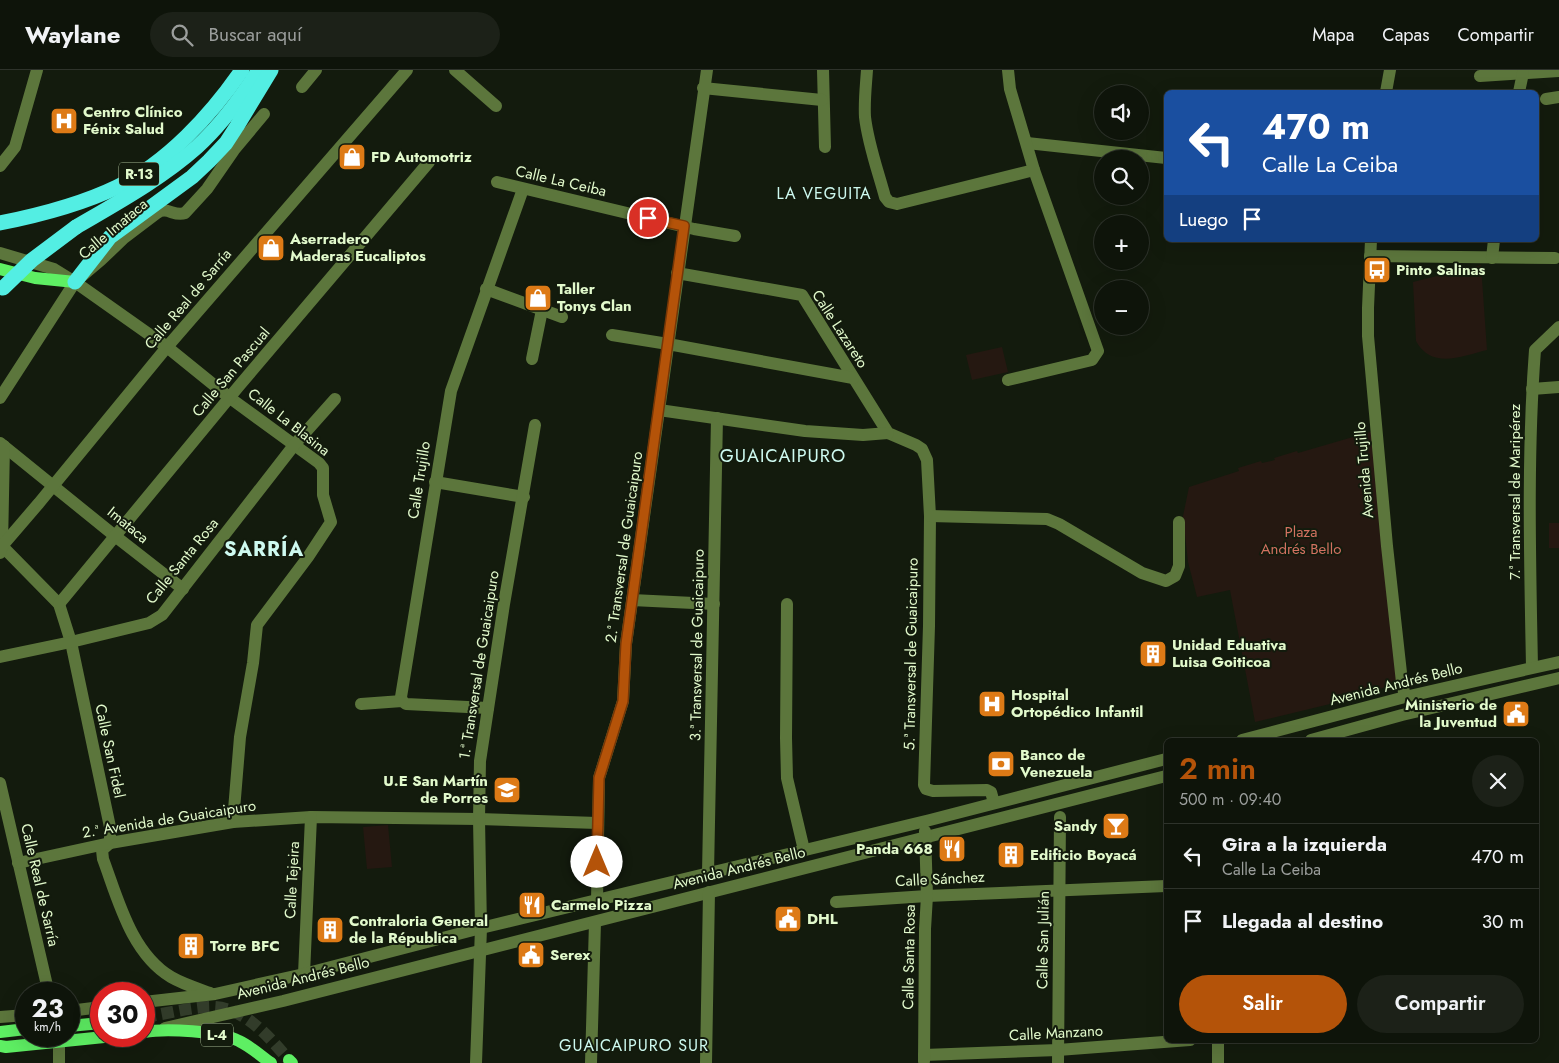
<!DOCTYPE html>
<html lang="es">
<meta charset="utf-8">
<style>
body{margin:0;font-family:Jost,sans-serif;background:#1c2118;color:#f1f3f6;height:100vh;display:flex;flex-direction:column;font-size:19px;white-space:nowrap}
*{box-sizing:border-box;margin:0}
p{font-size:16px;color:#9b9e9c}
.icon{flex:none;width:28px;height:28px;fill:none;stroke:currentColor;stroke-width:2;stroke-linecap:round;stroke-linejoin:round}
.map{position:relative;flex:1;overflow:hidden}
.details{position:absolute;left:1164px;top:668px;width:375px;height:305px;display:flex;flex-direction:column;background:#0e140a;border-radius:8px;box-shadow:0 5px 20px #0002,0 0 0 1px #2e332b}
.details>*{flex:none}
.guide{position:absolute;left:1164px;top:20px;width:375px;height:152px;border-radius:8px;box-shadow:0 5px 20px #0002,0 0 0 1px #2e332b;background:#1a4fa0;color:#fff;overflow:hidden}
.tools{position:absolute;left:1094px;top:15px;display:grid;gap:10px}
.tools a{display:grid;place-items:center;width:55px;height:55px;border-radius:50%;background:#0e140a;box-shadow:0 5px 20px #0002,0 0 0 1px #2e332b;font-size:25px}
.speed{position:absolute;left:15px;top:912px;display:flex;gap:10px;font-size:25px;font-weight:700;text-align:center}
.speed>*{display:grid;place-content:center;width:65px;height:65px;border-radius:50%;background:#0e140a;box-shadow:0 5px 20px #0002,0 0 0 1px #2e332b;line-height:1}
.speed small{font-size:12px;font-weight:400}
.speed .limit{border:8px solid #d22;background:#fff;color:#111}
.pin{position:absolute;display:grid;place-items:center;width:42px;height:42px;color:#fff;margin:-21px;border:2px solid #fff;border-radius:50%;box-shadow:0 1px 5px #0007}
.me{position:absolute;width:55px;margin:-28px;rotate:0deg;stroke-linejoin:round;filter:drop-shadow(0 0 4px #0008)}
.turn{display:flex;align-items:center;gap:18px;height:105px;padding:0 15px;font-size:22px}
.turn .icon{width:65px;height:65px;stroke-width:2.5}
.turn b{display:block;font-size:35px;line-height:42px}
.then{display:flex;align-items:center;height:48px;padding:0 15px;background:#0003;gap:10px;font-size:19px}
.round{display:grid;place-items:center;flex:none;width:52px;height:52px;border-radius:26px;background:#1c2118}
.overview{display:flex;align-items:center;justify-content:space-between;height:85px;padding:0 15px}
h1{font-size:30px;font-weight:600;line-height:38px;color:#b45309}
.primary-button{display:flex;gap:10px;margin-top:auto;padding:10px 15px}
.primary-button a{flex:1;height:58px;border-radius:30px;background:#b45309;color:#fff;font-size:20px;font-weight:600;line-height:58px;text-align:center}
.primary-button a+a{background:#1c2118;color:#f1f3f6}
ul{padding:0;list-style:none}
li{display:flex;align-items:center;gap:15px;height:65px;padding:0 15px;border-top:1px solid #2e332b}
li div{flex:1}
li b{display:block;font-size:19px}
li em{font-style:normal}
header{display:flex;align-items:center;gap:30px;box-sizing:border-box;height:70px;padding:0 25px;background:#0e140a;border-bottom:1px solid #2e332b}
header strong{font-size:24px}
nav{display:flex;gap:28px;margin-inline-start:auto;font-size:18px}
.search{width:350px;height:45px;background:#1c2118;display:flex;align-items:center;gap:12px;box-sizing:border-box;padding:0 18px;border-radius:28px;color:#9b9e9c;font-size:19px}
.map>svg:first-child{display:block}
.green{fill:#251811}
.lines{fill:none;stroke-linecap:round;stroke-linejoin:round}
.major-tunnel{stroke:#323c2a;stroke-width:12;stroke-dasharray:12 6;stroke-linecap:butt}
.minor{stroke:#5c763c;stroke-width:12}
.major{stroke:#5eef63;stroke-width:12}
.highway{stroke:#53eee3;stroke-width:15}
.highway-bridge{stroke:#53eee3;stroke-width:15}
.route-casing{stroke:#753606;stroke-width:12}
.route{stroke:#b45309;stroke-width:9}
.labels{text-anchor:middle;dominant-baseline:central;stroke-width:4;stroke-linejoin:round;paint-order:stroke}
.shield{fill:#131b0d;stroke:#a4b793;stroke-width:1}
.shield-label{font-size:14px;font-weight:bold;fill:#e2facc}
.poi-label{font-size:15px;font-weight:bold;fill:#e2facc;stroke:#131b0d;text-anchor:start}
.street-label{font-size:15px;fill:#e2facc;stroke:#131b0d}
.park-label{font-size:15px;fill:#d27261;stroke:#131b0d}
.neighbourhood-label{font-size:16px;letter-spacing:1px;fill:#cefaf0;stroke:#131b0d}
.quarter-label{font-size:18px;letter-spacing:1px;fill:#cefaf0;stroke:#131b0d}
.district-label{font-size:20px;font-weight:bold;letter-spacing:1px;fill:#cefaf0;stroke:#131b0d}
</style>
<header>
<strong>Waylane</strong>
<div class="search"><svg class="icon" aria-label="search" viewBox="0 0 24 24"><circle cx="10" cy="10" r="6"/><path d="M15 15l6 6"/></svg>Buscar aquí</div>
<nav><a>Mapa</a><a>Capas</a><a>Compartir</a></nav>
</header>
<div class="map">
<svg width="1559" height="993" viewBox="0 0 1559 993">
<rect width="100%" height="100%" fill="#131b0d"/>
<!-- green -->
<g class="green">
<path d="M1481,195L1487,280C1462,286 1432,300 1416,271L1413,212Z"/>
<path d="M1002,277L1008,302L972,310L966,285Z"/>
<path d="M1377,360L1402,612L1330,634L1255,652L1230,520L1197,527L1188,492L1183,446L1189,417L1239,401L1238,398L1261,391L1262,393L1275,390L1274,388L1297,381L1298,383Z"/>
<rect x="1549" y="453" width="10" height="25"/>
<path d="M388,755L392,797L367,799L363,757Z"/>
</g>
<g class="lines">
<!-- major-tunnel -->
<path class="major-tunnel" d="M144,947C165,944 187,938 208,937C243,935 268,966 289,990"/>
<!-- minor -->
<g class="minor">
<path d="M455,0L496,36"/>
<path d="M823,0L825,77"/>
<path d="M867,0C866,15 864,31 865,47C868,74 878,101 885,127L889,132L897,134L1034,100"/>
<path d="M1480,6L1559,1"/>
<path d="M302,17L316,0"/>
<path d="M703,18L822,30"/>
<path d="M1386,22L1390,0"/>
<path d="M1519,22L1523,3"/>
<path d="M1546,29L1559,27"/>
<path d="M1027,73L1166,88"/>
<path d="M0,96L15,77L37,0"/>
<path d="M497,112L694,159L735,166"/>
<path d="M1371,170L1368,238V266L1387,476L1402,612L1405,627"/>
<path d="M0,183L54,199L75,212L167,277L230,328L319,393L323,398V425L331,452L308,487L257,555L253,593L240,667L233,752"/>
<path d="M1370,186L1555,188"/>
<path d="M1492,188L1494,170"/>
<path d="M677,203L802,225L888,363L916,375L922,379L927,390L930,446L929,556L924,715L926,719L933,721L987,720L991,722L994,733"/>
<path d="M486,219L562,247"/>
<path d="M612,265L668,274L853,308"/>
<path d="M532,289L542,240"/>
<path d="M1008,310L1092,290L1098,281L1034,100L1010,19L1008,0"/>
<path d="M1532,319L1559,317"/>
<path d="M0,328L75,212L101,190L124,168L157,143C167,136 174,147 185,143L207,119L234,80L264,44"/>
<path d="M659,340L805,361L863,365L888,363"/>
<path d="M0,373L115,466L183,519"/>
<path d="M4,376L2,476L59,534L71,572L110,757V773L102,780L103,789C118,829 131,883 171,907C183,914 196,918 210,923"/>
<path d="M435,412L524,427"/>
<path d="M930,446L1047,449L1059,454L1142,503L1166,511L1175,506L1179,496V452"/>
<path d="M0,483L2,476L39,433L167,277L407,0"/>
<path d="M632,530L714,534"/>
<path d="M59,534L239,316L429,92"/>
<path d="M787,534L786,668L787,708L804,780"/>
<path d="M0,587L71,572L149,553L162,545L295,374L335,329"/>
<path d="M1532,597C1530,491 1527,385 1535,280L1559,257"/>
<path d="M402,631L401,627L451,321L523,119"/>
<path d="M361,634L402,631L406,634L488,638"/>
<path d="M1242,670L1405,627L1559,592"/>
<path d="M1311,670L1402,645L1559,608"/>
<path d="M0,713L49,924"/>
<path d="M18,793L110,773L233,752L311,747L479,749L597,753"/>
<path d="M708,803L717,348"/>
<path d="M597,832L599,708L623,631L626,574L707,0"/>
<path d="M836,832L927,826L1166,816"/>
<path d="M304,904L311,747"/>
<path d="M144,932L215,924L304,904L481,858L930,750L1166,689"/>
<path d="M69,941L101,937"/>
<path d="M0,947L26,945"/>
<path d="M165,958L283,931L1166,706"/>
<path d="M924,985L1058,980L1190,970"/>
<path d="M924,991L925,859L927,826L925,761"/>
<path d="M59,993V974"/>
<path d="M476,993L481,858L479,749L480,691L504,534L535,355"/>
<path d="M591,993L595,852"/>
<path d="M706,993L709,822"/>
<path d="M1058,993L1060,747"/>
<path d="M1218,993V970"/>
</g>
<!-- major -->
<g class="major">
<path d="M0,199L35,208L75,212"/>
<path d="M69,956L101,953"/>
<path d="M0,962L26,959"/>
<path d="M144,962C166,958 219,961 239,971C250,976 261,986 271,993"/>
<path d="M0,976L6,977L114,966"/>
<path d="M289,990L292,993"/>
</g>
<!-- highway -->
<g class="highway">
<path d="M0,153C40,145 80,135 117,117C167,93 211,45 242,0"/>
<path d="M76,157C117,133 161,109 197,77C221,55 241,28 259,0"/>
<path d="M75,212L110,167L192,107L209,91L226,73L237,56L271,0"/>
</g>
<!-- highway-bridge -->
<path class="highway-bridge" d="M3,218L32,190L76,157"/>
</g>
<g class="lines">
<defs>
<path id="route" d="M597,792L599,708L623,631L626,574L684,156L648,148"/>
</defs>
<!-- route casing -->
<use href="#route" class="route-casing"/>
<!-- route -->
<use href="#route" class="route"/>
</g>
<!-- icons -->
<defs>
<symbol id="hospital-square" viewBox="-11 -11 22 22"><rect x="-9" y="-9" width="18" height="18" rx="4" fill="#dd7a16" stroke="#131b0d"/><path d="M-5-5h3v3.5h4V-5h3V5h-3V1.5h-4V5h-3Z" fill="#fff"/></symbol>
<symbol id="shop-square" viewBox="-11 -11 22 22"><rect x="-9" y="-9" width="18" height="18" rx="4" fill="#dd7a16" stroke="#131b0d"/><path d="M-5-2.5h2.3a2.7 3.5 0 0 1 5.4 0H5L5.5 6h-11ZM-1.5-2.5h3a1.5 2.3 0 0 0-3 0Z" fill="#fff"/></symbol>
<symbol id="bus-square" viewBox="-11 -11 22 22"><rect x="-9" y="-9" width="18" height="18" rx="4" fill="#dd7a16" stroke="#131b0d"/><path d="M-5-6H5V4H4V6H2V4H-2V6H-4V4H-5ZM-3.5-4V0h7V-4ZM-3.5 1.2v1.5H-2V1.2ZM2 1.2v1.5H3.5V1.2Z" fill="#fff"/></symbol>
<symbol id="building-square" viewBox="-11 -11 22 22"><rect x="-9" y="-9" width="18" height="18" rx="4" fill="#dd7a16" stroke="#131b0d"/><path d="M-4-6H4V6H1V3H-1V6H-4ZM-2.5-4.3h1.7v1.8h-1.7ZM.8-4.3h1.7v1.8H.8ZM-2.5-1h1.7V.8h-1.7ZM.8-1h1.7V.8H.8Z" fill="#fff"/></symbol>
<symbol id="civic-square" viewBox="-11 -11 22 22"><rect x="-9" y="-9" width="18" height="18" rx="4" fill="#dd7a16" stroke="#131b0d"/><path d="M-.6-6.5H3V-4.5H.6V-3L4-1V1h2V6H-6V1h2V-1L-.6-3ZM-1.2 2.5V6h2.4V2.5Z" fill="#fff"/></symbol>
<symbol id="bank-square" viewBox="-11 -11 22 22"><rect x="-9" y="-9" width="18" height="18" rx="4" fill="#dd7a16" stroke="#131b0d"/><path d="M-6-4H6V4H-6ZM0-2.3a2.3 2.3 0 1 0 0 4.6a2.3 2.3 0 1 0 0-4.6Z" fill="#fff"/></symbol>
<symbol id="school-square" viewBox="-11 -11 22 22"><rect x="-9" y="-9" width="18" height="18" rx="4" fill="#dd7a16" stroke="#131b0d"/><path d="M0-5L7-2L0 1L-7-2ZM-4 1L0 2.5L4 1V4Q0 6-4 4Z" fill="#fff"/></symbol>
<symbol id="bar-square" viewBox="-11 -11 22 22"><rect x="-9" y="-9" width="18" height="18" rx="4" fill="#dd7a16" stroke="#131b0d"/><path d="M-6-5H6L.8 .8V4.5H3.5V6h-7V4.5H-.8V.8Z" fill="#fff"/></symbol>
<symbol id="restaurant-square" viewBox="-11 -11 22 22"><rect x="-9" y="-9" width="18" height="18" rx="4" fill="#dd7a16" stroke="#131b0d"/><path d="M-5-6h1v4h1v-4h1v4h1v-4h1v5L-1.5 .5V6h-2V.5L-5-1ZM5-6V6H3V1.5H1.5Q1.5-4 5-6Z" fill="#fff"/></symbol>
</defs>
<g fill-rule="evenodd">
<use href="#hospital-square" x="48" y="35" width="32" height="32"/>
<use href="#shop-square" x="336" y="71" width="32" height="32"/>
<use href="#shop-square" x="255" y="162" width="32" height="32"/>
<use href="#bus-square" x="1361" y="184" width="32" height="32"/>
<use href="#shop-square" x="522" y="212" width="32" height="32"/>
<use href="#building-square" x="1137" y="568" width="32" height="32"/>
<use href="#hospital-square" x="976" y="618" width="32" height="32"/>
<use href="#civic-square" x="1500" y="628" width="32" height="32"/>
<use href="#bank-square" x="985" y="678" width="32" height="32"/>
<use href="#school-square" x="491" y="704" width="32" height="32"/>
<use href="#bar-square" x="1100" y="740" width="32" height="32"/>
<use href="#restaurant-square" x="936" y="763" width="32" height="32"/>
<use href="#building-square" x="995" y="769" width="32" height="32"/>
<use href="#restaurant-square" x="516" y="819" width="32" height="32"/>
<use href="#civic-square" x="772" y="833" width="32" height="32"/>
<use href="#building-square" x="314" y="844" width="32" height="32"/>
<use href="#building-square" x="175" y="860" width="32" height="32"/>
<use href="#civic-square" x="515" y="869" width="32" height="32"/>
</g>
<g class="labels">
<!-- shield labels -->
<g class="shield">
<rect x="119" y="92.5" width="40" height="23" rx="4"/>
<rect x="201" y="953.5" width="32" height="23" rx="4"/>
</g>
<g class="shield-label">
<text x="139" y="104">R-13</text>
<text x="217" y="965">L-4</text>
</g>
<!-- poi labels -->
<g class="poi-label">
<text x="83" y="42">Centro Clínico<tspan x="83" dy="17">Fénix Salud</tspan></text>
<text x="371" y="87">FD Automotriz</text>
<text x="290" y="169">Aserradero<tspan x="290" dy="17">Maderas Eucaliptos</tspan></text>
<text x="1396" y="200">Pinto Salinas</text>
<text x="557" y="219">Taller<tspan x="557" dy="17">Tonys Clan</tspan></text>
<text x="1172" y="575">Unidad Eduativa<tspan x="1172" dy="17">Luisa Goiticoa</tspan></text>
<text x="1011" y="625">Hospital<tspan x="1011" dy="17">Ortopédico Infantil</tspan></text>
<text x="1497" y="635" text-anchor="end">Ministerio de<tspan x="1497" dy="17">la Juventud</tspan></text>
<text x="1020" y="685">Banco de<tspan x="1020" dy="17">Venezuela</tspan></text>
<text x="488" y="711" text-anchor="end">U.E San Martín<tspan x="488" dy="17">de Porres</tspan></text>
<text x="1097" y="756" text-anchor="end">Sandy</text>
<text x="933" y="779" text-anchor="end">Panda 668</text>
<text x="1030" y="785">Edificio Boyacá</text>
<text x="551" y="835">Carmelo Pizza</text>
<text x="807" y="849">DHL</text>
<text x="349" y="851">Contraloria General<tspan x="349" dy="17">de la Républica</tspan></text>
<text x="210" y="876">Torre BFC</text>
<text x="550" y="885">Serex</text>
</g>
<!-- street labels -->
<g class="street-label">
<text transform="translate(561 111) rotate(13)">Calle La Ceiba</text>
<text transform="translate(113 159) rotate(-40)">Calle Imataca</text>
<text transform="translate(188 229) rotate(-50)">Calle Real de Sarría</text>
<text transform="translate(840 259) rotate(57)">Calle Lazareto</text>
<text transform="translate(231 302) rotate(-50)">Calle San Pascual</text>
<text transform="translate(289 352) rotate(38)">Calle La Blasina</text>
<text transform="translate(1364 400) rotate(-95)">Avenida Trujillo</text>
<text transform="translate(419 410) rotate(-81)">Calle Trujillo</text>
<text transform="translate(1515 422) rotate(-90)">7.ª Transversal de Maripérez</text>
<text transform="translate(128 455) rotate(39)">Imataca</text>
<text transform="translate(624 477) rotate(-82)">2.ª Transversal de Guaicaipuro</text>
<text transform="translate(182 491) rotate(-51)">Calle Santa Rosa</text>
<text transform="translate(697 575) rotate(-89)">3.ª Transversal de Guaicaipuro</text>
<text transform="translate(911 584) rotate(-89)">5.ª Transversal de Guaicaipuro</text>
<text transform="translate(479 595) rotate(-81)">1.ª Transversal de Guaicaipuro</text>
<text transform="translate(1396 614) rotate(-14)">Avenida Andrés Bello</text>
<text transform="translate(110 681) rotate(78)">Calle San Fidel</text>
<text transform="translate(169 749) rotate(-9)">2.ª Avenida de Guaicaipuro</text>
<text transform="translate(739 798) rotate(-14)">Avenida Andrés Bello</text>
<text transform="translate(940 809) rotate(-3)">Calle Sánchez</text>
<text transform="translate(292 810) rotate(-87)">Calle Tejeira</text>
<text transform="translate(40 815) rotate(77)">Calle Real de Sarría</text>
<text transform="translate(1043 870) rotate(-89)">Calle San Julián</text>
<text transform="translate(909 887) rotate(-89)">Calle Santa Rosa</text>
<text transform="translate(303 908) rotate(-14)">Avenida Andrés Bello</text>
<text transform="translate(1056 963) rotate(-3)">Calle Manzano</text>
</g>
<!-- park labels -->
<g class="park-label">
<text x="1301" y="462">Plaza<tspan x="1301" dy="17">Andrés Bello</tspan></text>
</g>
<!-- neighbourhood labels -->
<g class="neighbourhood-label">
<text x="824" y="123">LA VEGUITA</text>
<text x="634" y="975">GUAICAIPURO SUR</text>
</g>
<!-- quarter labels -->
<g class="quarter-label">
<text x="783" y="386">GUAICAIPURO</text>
</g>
<!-- district labels -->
<g class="district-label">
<text x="264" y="479">SARRÍA</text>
</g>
</g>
</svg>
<div class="tools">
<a><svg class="icon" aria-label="sound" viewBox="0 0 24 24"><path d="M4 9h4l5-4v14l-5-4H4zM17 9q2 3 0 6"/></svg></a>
<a><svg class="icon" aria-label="search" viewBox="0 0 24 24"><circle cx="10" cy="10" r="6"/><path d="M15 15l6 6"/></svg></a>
<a>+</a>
<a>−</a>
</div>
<div class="speed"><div>23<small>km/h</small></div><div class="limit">30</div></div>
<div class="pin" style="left:648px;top:148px;background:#d93025"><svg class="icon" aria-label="arrive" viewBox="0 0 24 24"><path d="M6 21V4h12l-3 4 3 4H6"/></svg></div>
<svg class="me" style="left:597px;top:792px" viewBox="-20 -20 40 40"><circle r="19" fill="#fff"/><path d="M0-13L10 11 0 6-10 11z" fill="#b45309"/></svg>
<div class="guide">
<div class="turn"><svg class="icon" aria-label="left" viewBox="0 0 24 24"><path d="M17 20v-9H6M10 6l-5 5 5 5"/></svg><div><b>470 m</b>Calle La Ceiba</div></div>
<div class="then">Luego<svg class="icon" aria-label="arrive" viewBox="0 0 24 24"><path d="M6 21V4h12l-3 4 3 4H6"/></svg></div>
</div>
<section class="details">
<div class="overview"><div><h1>2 min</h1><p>500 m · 09:40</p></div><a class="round"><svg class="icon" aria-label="close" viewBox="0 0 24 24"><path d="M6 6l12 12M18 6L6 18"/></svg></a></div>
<ul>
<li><svg class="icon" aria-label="left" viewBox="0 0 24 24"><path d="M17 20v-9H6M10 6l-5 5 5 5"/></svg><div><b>Gira a la izquierda</b><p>Calle La Ceiba</p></div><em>470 m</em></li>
<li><svg class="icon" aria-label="arrive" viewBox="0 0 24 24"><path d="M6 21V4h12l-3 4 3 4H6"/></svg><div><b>Llegada al destino</b></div><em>30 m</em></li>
</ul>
<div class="primary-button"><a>Salir</a><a>Compartir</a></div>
</section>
</div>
